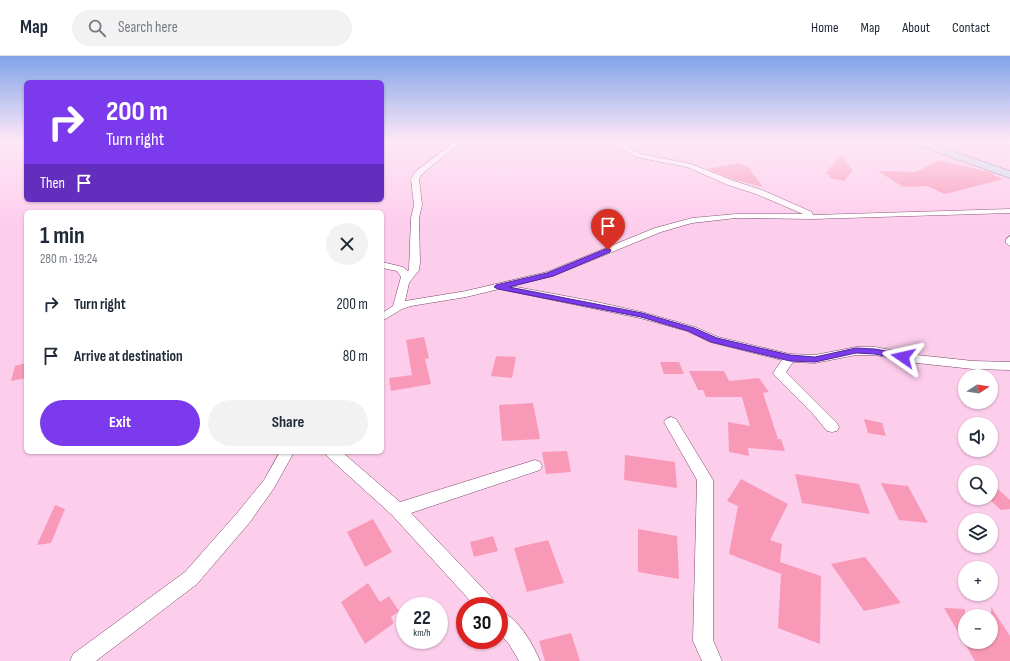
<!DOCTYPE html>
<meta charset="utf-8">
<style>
body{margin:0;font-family:"Sofia Sans Condensed",sans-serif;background:#f2f2f3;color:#1f2937;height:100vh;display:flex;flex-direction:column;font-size:15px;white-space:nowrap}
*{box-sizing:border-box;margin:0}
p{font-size:13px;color:#747a83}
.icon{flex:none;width:22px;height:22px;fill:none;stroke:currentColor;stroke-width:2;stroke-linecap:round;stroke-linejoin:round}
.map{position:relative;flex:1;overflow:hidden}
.drawer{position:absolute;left:24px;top:154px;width:360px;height:244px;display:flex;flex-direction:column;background:#fff;border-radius:6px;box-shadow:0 1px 3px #0004}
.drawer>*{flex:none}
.hud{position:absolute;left:24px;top:24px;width:360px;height:122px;border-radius:6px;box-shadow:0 1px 3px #0004;background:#7c3aed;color:#fff;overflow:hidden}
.needle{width:26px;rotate:78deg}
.fabs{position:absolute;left:958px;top:313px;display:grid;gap:8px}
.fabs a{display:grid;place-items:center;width:40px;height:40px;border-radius:50%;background:#fff;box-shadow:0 1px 3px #0004;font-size:20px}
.speed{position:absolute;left:396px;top:541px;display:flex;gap:8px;font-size:20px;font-weight:700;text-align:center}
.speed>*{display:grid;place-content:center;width:52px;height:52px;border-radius:50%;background:#fff;box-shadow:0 1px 3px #0004;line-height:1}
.speed small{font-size:10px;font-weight:400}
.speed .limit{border:6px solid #d22;background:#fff;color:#111}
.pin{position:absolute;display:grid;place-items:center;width:34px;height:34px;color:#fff;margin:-41px -17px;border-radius:50% 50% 50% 0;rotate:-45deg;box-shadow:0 0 4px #0007}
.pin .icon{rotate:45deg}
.me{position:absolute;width:44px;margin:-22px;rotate:281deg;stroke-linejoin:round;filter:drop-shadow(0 0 3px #0008)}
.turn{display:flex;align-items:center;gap:14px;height:84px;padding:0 16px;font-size:18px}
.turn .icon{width:52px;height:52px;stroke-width:2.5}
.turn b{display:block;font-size:28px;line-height:34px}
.then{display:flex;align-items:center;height:38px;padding:0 16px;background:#0003;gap:8px;font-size:15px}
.round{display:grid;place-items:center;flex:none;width:42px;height:42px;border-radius:21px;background:#f2f2f3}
.summary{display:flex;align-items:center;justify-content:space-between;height:68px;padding:0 16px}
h1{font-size:24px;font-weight:700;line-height:30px}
.action{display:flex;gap:8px;margin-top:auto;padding:8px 16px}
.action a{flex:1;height:46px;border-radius:24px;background:#7c3aed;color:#fff;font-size:16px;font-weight:700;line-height:46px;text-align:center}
.action a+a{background:#f2f2f3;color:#1f2937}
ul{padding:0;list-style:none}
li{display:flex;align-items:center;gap:12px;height:52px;padding:0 16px}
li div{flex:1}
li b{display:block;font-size:15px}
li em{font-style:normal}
header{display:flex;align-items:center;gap:24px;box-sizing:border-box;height:56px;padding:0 20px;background:#fff;border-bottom:1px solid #e0e1e3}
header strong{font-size:19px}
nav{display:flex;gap:22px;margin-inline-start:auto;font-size:14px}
.search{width:280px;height:36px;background:#f2f2f3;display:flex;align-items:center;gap:10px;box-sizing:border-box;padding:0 14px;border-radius:22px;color:#747a83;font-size:15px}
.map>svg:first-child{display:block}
.building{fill:#f89ab7}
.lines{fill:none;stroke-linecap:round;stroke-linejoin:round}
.street-casing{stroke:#794769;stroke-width:1}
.secondary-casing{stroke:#794769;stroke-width:1}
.street{fill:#fff;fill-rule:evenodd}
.secondary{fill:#c4e0e8;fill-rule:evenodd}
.route{fill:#7c3aed;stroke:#51269a}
</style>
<header>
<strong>Map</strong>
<div class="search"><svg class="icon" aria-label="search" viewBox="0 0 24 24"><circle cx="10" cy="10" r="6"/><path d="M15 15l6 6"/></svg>Search here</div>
<nav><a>Home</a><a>Map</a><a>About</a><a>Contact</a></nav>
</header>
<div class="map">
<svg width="1010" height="605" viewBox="0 0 1010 605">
<rect width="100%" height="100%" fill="#fdcdec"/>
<!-- building -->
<g class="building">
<path d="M841,99L853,114L844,125L829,122L831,119L825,118Z"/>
<path d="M939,104L989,116L996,119H993L1003,123L945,138L927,130L903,131L878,115L916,116Z"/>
<path d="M739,107L748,111L763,131L735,124L707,113Z"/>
<path d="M424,281L429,302L425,303L431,328L391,335L389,322L412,319L406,284Z"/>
<path d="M496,300L516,301L512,322L491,320Z"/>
<path d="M660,306H679L684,318H664Z"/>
<path d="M26,307V322L11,325L15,310Z"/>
<path d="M689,315H724L729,325L759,322L769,336L763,337L778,383H781L785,395L748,392L749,400L729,396L728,366L750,370L742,341H706L703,334H698Z"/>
<path d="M533,347L540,383L502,385L499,349Z"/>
<path d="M864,363L882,367L886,380L868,377Z"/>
<path d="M567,395L571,416L546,418L542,396Z"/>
<path d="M625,399L675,406L677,432L624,424Z"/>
<path d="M795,418L859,428L870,458L802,447Z"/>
<path d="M741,423L788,448L770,484L782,488L780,506L821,520L820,588L778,572L781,518L729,498L738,450L727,445Z"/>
<path d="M881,427L908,430L928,467L899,464Z"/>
<path d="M991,427L1010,444V453L1001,454L991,445Z"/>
<path d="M55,449L65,453L51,487L37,489Z"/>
<path d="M373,463L392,496L365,511L347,476Z"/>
<path d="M638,473L677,480L679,523L638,516Z"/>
<path d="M493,480L498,495L474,501L470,486Z"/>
<path d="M548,484L564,527L527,536L514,492Z"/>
<path d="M865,501L901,547L864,555L831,508Z"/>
<path d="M368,527L380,546L389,540L399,555L391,561L394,567L365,588L341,546Z"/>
<path d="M991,551L1010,580V605H975L944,552L965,553V586H991Z"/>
<path d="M571,577L580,605H545L539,585Z"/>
</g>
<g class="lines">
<defs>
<g id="street">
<path d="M457,84H464L422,118L419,123L422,149L419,162L420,207L419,214L409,227L405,245L466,235L547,216L655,172L692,162L736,158H803L756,138L728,129L687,111L636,101L610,84H617L640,98L691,108L734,125L762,134L812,156L813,159L1010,153V157L813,163L736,162L692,167L661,176L553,220L511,230L592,245L642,256L695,271L718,281L790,298L815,299L856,291H875L917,299L973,305L1010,306V314L973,313L917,307L875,299H856L815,307L793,306L786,316L837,367L839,371L837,375L832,376L827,375L813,358L775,320L773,317L782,304L710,286L687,275L640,262L499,233L466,241L411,250L402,253L382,265V257L393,250L401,221L397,215L382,212V206L403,211L408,215L409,214L411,162L414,149L411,123L416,115Z"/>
<path d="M1010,180V190L1006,187V183Z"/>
<path d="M671,361L676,363L713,424V584L722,605H702L693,585L697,424L664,366L666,363Z"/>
<path d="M280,396H294L274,432L250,466L197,528L96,605H70L73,598L185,516L238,456L264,424Z"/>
<path d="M325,396H342L400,446L535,404L540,406L542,410L540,414L411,457L494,544L496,550H475L392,459L327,400Z"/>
<path d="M499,554C518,562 532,586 540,605H519L509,588L499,577Z"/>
</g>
<path id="secondary" d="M906,84H920L1010,115V122L908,86Z"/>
</defs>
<!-- street casing -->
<use href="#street" class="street-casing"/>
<!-- secondary casing -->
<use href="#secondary" class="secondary-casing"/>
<!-- street -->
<use href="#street" class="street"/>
<!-- secondary -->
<use href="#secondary" class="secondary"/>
</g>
<!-- sky -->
<linearGradient id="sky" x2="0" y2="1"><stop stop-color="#81a3ea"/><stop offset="0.5" stop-color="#fee8f6"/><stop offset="1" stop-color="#fee8f6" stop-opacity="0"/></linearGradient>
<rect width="1010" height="169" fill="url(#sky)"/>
<!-- route -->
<path class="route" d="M608,192L611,194L610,196L553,220L509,231L642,257L694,272L717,282L790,299L815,301L856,292L875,293L903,298L908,301L903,304L875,298L856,297L815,306L790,305L711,286L688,275L641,261L498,233L494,231L496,229L547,217Z"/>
</svg>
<div class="fabs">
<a><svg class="needle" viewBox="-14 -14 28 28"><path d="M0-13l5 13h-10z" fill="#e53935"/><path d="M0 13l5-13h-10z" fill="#747a83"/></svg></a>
<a><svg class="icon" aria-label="sound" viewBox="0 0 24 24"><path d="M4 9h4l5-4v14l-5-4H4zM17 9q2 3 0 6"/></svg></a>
<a><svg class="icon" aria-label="search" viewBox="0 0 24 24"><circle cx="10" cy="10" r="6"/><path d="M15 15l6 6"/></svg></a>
<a><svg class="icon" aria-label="layers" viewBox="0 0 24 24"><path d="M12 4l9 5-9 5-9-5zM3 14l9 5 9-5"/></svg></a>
<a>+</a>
<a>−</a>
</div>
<div class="speed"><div>22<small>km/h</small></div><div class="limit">30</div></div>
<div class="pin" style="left:608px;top:194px;background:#d93025"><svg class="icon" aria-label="arrive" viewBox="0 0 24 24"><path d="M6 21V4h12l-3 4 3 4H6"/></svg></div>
<svg class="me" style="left:903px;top:301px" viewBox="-20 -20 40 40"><path d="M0-17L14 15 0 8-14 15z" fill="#7c3aed" stroke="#fff" stroke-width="4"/></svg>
<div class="hud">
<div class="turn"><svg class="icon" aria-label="right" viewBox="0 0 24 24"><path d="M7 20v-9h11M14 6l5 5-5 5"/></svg><div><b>200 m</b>Turn right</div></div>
<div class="then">Then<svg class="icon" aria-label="arrive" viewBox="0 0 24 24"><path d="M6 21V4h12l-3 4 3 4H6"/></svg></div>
</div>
<section class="drawer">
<div class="summary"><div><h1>1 min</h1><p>280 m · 19:24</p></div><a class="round"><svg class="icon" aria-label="close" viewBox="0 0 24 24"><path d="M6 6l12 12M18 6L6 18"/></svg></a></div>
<ul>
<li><svg class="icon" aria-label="right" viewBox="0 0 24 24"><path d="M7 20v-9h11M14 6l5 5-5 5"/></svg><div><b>Turn right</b></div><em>200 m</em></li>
<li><svg class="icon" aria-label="arrive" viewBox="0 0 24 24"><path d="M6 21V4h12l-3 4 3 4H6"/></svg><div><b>Arrive at destination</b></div><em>80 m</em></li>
</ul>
<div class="action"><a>Exit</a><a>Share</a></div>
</section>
</div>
